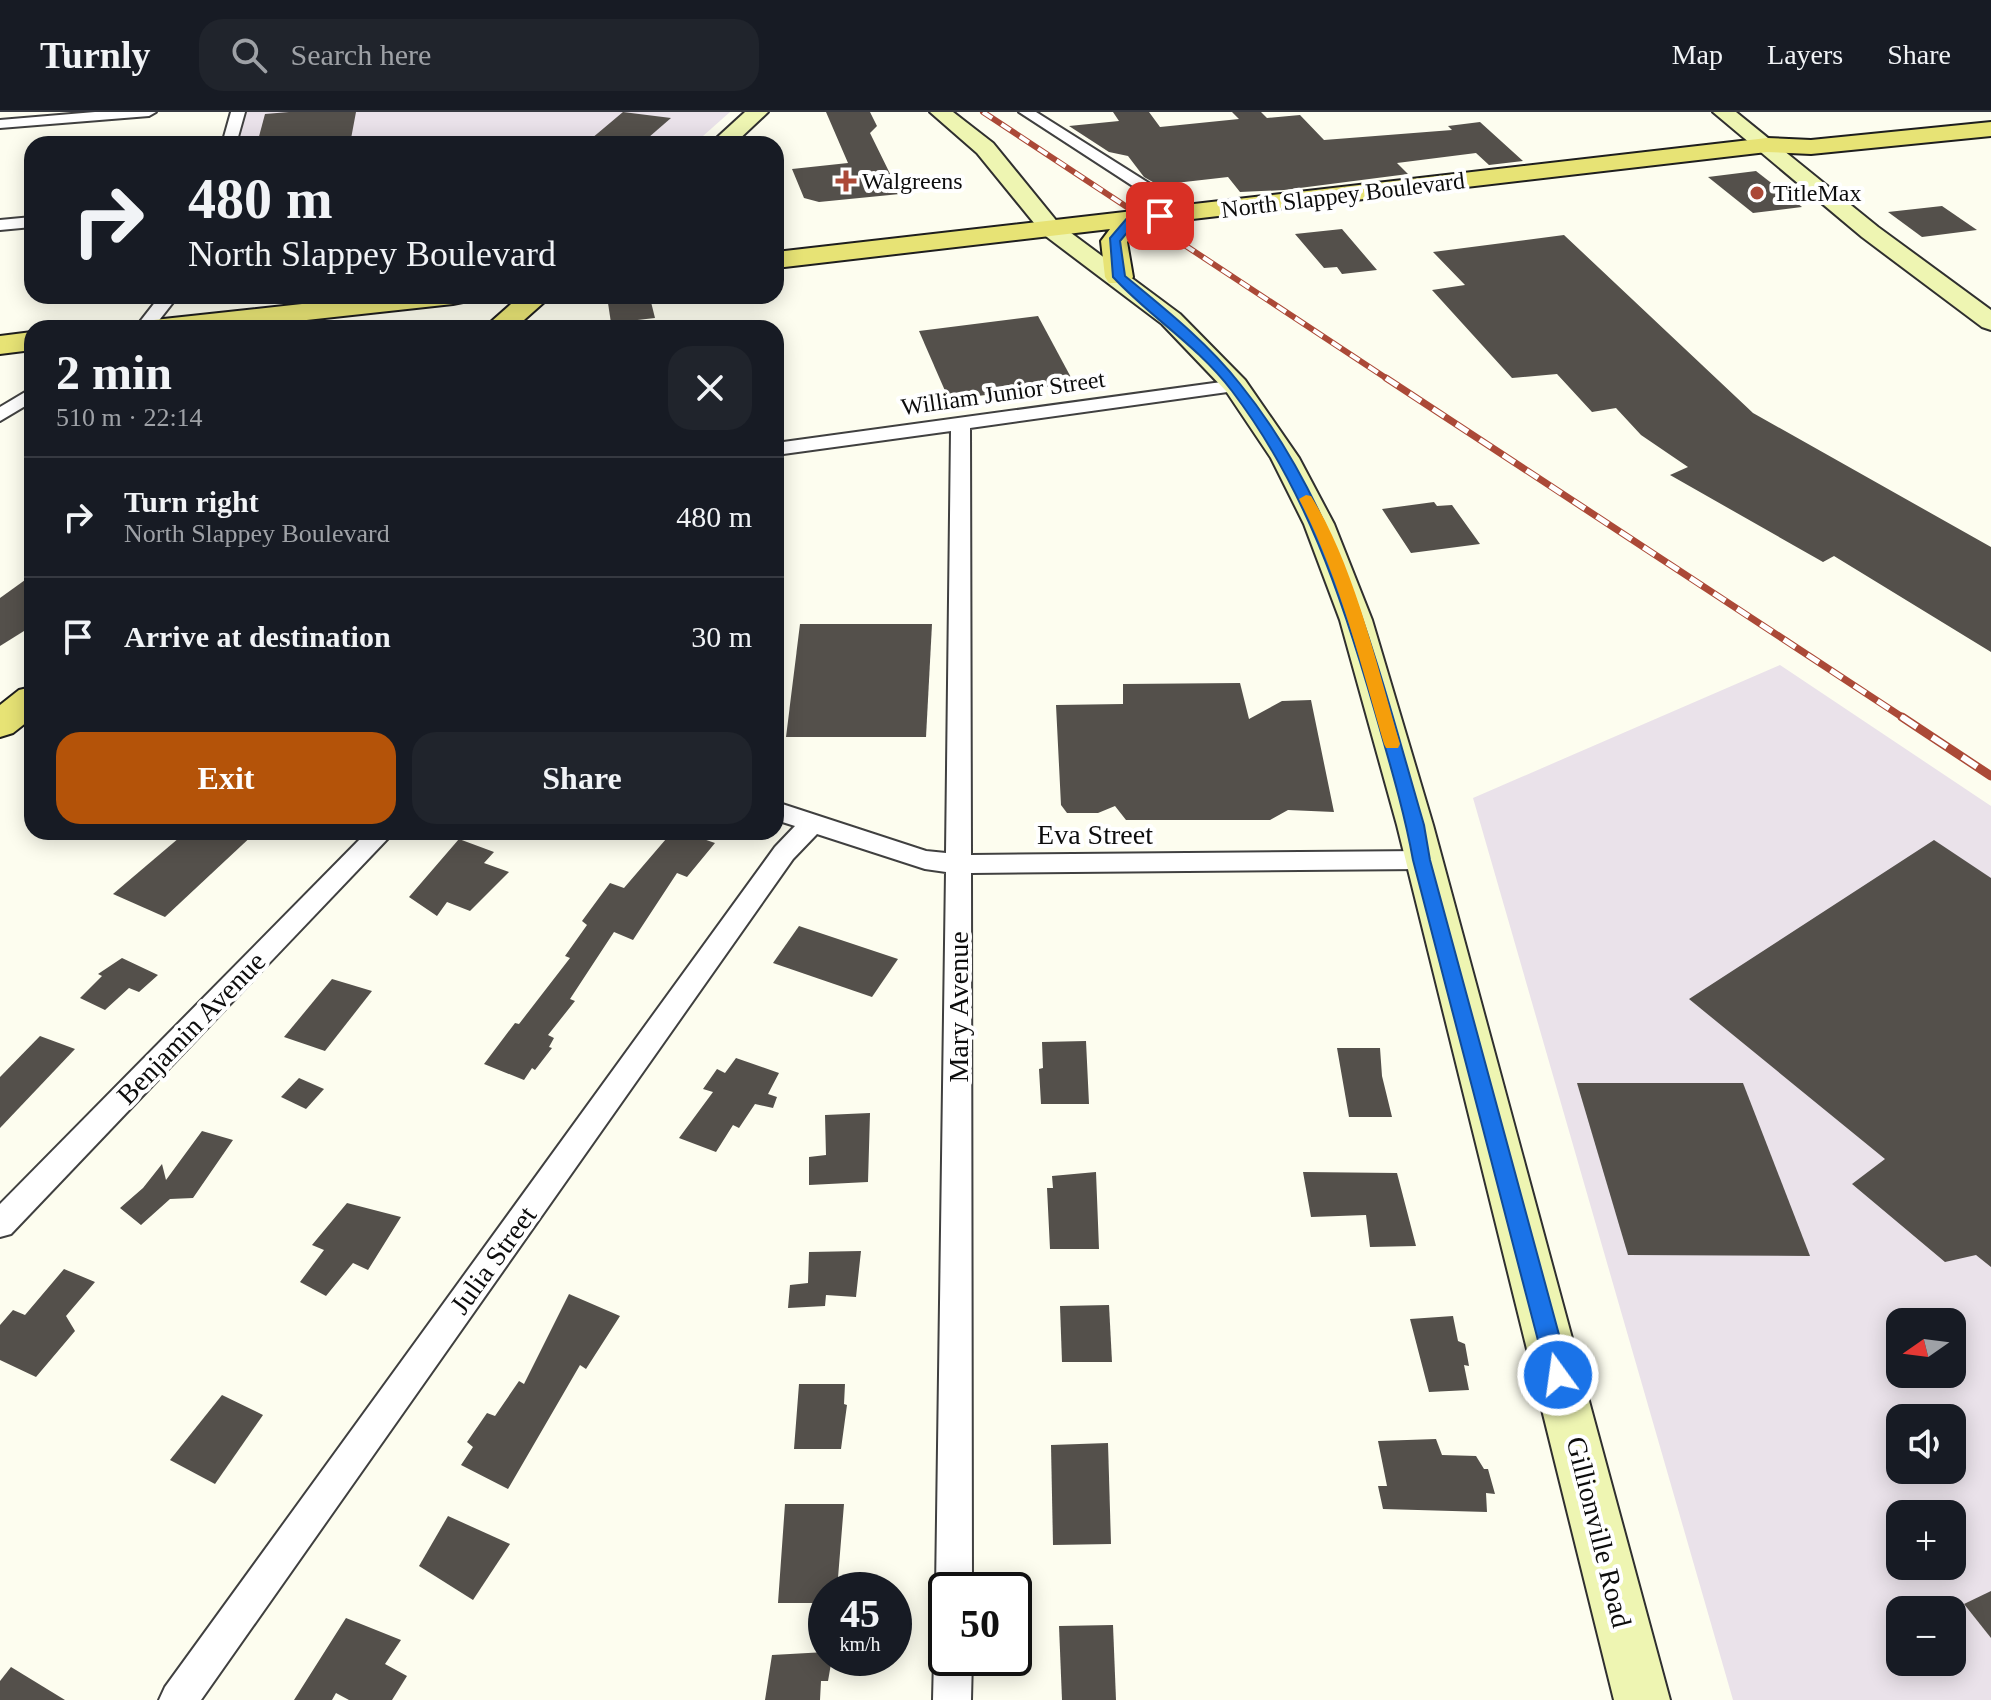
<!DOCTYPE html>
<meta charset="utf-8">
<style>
body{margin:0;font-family:"Times New Roman",serif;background:#20242c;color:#f1f3f6;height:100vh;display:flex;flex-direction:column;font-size:30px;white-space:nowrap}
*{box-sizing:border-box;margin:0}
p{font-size:26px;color:#9ea1a6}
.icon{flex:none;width:44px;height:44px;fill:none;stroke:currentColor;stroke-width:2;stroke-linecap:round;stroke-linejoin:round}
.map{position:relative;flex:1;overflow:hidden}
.side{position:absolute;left:24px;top:208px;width:760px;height:520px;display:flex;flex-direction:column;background:#171b24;border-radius:24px;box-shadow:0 4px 20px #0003}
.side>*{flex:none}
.top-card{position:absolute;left:24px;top:24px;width:760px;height:168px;border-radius:24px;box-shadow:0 4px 20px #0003;background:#171b24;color:#f1f3f6;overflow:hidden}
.needle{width:52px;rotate:256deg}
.tools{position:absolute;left:1886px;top:1196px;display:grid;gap:16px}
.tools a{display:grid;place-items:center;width:80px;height:80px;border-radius:16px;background:#171b24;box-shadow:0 4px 20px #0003;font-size:40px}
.speed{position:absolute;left:808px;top:1460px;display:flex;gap:16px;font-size:40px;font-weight:700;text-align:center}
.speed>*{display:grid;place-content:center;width:104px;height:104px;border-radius:50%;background:#171b24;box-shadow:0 4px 20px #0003;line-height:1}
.speed small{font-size:20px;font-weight:400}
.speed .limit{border:4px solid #111;border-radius:12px;background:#fff;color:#111}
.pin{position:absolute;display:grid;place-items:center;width:68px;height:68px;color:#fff;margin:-34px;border-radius:16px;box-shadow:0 4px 12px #0006}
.me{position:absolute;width:88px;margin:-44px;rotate:346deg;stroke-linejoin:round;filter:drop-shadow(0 0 6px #0008)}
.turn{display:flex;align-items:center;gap:28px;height:168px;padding:0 32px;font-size:36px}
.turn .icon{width:104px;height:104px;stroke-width:2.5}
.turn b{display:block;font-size:56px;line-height:68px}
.round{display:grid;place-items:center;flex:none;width:84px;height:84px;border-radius:24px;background:#20242c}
.summary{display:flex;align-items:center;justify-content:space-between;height:136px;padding:0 32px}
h1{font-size:48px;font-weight:600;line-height:60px}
.button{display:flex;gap:16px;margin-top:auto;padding:16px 32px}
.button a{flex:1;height:92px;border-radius:24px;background:#b45309;color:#fff;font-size:32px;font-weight:600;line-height:92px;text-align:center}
.button a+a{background:#20242c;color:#f1f3f6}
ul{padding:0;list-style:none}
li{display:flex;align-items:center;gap:24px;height:120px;padding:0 32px;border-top:2px solid #363941}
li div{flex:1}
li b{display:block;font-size:30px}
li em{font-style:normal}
header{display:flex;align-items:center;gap:48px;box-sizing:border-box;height:112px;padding:0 40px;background:#171b24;border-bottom:2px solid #363941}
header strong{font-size:38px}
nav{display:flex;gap:44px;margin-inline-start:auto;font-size:28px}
.search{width:560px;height:72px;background:#20242c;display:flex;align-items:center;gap:20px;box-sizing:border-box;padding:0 28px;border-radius:24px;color:#9ea1a6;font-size:30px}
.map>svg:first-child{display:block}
.industrial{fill:#eae2ea;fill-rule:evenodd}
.building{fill:#54504b}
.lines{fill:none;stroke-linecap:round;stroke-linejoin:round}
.street-casing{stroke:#404040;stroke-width:4}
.secondary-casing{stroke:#2f2f2f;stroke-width:4}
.primary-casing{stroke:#1e1e1e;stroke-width:4}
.street{fill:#fff;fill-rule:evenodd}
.secondary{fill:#eef5b2;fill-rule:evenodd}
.primary{fill:#e7e375;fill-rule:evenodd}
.rail-far2-casing{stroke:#ab4937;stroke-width:6}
.rail-far1-casing{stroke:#ab4937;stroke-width:7}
.rail-casing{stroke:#ab4937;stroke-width:9}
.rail-far2{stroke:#fff;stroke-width:4;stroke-dasharray:11;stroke-linecap:butt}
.rail-far1{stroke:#fff;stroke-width:5;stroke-dasharray:14;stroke-linecap:butt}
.rail{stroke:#fff;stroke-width:6;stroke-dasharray:18;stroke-linecap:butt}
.route{fill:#1a73e8;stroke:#114b97;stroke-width:2}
.slow{fill:#f59e0b}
.poi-dot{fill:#ab4937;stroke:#fff;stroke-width:3}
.labels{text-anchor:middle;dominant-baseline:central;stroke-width:8;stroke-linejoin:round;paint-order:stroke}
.far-poi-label{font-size:24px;fill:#0d0d0d;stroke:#fff;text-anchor:start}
.far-street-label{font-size:24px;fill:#0d0d0d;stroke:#fff}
.street-label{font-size:28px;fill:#0d0d0d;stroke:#fff}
</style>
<header>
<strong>Turnly</strong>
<div class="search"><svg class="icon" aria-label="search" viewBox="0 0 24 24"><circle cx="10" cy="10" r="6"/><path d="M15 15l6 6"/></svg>Search here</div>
<nav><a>Map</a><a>Layers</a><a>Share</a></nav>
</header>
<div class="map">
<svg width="1991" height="1588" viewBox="0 0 1991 1588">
<rect width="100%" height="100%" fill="#fdfdef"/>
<!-- industrial -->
<g class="industrial">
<path d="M232,0H730L694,32H220Z"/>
<path d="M1780,553L1991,694V1588H1733L1473,686ZM1900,1210H1952V1262H1900ZM1900,1306H1952V1358H1900ZM1900,1402H1952V1454H1900ZM1900,1498H1952V1550H1900Z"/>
</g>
<!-- building -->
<g class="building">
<path d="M289,0H356L350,32H257L265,2Z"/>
<path d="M623,0L671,6L641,32H585Z"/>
<path d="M826,0H870L877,14L870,21L900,82L819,90L804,86L792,57L848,51Z"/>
<path d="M1113,0H1149L1160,15L1239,7L1232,0H1261L1267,6L1300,3L1324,28L1452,18L1448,14L1480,10L1523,49L1489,53L1476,41L1397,51L1408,62L1284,78L1240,80L1228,65L1158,73L1144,65L1128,44L1109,40L1069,14L1119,9Z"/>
<path d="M1756,59L1802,95L1753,101L1708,65Z"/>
<path d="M1942,94L1977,118L1922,125L1888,100Z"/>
<path d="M1342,117L1377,158L1342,162L1337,155L1324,156L1295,122Z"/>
<path d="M1564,123L1753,301L1991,435V540L1834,444L1823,450L1670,363L1688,355L1641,323L1616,296L1592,300L1557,262L1512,266L1432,178L1465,173L1433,140Z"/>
<path d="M650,186L655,206L611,211L608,191Z"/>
<path d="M1038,204L1074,271L949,288L919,219Z"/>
<path d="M1434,390L1437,394L1452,393L1480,432L1411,441L1382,397Z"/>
<path d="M32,463V514L0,534V486Z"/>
<path d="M800,512H932L926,625H786Z"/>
<path d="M1240,571L1249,607L1282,589L1311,588L1334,700L1288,698L1270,708H1126L1115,694L1098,701H1067L1061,693L1056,593L1123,592V572Z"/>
<path d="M186,720H256L165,805L113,782Z"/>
<path d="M672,720H683L715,731L687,765L677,761L633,828L614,820L570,887L575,889L548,923L554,926L549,935L552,936L535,958L532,956L524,968L484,952L515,911L519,912L570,846L565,844L587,813L582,809L610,771L624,776Z"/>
<path d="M459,727L494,740L484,751L509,760L470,799L447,790L437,804L409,785Z"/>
<path d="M1934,728L1991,766V1155L1976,1143L1945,1150L1852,1072L1885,1047L1689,887Z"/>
<path d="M799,814L898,847L872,885L773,851Z"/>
<path d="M122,846L158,863L139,880L129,876L105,898L80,886L102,864L98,862Z"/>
<path d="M332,867L372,879L325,939L284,925Z"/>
<path d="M40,924L75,937L0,1016V965Z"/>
<path d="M1086,929L1089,992H1041L1039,957L1043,956L1042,930Z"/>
<path d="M1337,936H1380L1382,964L1392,1005H1349Z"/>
<path d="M736,946L779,961L768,982L777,985L773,996L755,992L739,1016L733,1013L716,1040L679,1026L713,980L703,977L717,957L725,961Z"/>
<path d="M299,966L324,977L306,997L281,985Z"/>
<path d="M1577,971H1743L1810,1144L1628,1143Z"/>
<path d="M870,1001L868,1070L809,1073V1045L826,1043L825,1003Z"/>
<path d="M202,1019L233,1028L193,1086L170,1087L141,1113L120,1096L143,1076L162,1052L166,1068Z"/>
<path d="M1096,1060L1099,1137H1050L1047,1076H1053L1052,1064Z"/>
<path d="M1303,1060L1397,1061L1416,1134L1370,1135L1366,1103L1311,1105Z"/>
<path d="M347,1091L401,1105L368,1158L353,1151L326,1184L300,1170L324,1138L312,1133Z"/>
<path d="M861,1139L856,1185L826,1183L825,1194L788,1196L790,1173L808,1171L809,1140Z"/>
<path d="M64,1157L95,1170L66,1204L75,1219L36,1265L0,1248V1213L13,1198L25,1203Z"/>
<path d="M569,1182L620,1204L586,1257L580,1253L508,1377L461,1353L473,1335L467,1330L487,1301L495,1304L519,1269L524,1272Z"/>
<path d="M1109,1193L1112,1250H1062L1060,1194Z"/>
<path d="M1453,1204L1458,1229L1465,1232L1469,1254L1464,1253L1469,1278L1429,1280L1410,1207Z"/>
<path d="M799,1272H845L844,1292L847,1293L841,1337H794Z"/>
<path d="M222,1283L263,1303L215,1372L170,1348Z"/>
<path d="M1436,1327L1442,1343L1476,1344L1484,1357H1488L1495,1382L1486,1381L1487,1400L1383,1397L1378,1374H1387L1378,1329Z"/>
<path d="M1108,1331L1111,1432L1053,1433L1051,1333Z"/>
<path d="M785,1392H844L837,1478H826V1491H778Z"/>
<path d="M448,1404L510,1432L473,1488L419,1454Z"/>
<path d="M1991,1479V1526L1964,1492Z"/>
<path d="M346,1506L401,1528L385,1552L407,1564L392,1588H349L336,1581L332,1588H294Z"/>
<path d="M1113,1513L1116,1588H1062L1059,1514Z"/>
<path d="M826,1540V1546H832L828,1569H821L820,1588H765L772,1543Z"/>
<path d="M11,1555L65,1588H0V1569Z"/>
</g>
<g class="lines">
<defs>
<g id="street">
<path d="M95,0H156L149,4L0,16V8Z"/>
<path d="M231,0H245L236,32H222Z"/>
<path d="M1019,0H1036L1174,87L1184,102L1182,105H1170L1162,93Z"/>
<path d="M32,105V115L0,118V108Z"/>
<path d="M160,184H178L153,216H135Z"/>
<path d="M1236,268L1242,270L1245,274L1242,278L970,316L971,743L1422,739L1431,742L1435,748L1431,754L1422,757L971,761L972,1478H946V1493L941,1491L936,1478L946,760L925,757L817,722L793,747L201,1588H159L165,1575L775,735L795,714L776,708V690L926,739L946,741L951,319L776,343V331Z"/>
<path d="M32,276V290L0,309V295Z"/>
<path d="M367,720H394L11,1122L0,1125V1092Z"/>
<path d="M946,1530V1546H972L971,1588H933L934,1546L940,1533Z"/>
</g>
<g id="secondary">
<path d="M745,0H768L734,32H710Z"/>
<path d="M930,0H953L993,31L1059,112L1180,202L1245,268L1299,346L1334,412L1372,508L1433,713L1670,1588H1614L1397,713L1340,508L1304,412L1271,346L1226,279L1162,212L1043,122L977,41Z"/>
<path d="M1713,0H1736L1878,115L1991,198V218L1982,215L1862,125Z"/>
</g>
<g id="primary">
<path d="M1991,10V24L1811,42L1767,40L1141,113L1127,130L1133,165L1129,171H1109L1105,165L1101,129L1110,117L776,156V140L1767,26L1811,28Z"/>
<path d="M375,184H467L463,190L453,192L233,216H140L144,210L154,208Z"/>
<path d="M520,184H551L515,216H484Z"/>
<path d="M32,220V238L0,242V224Z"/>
<path d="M32,575V606L13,621L0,625V593L19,578Z"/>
</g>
</defs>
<!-- street casing -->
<use href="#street" class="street-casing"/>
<!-- secondary casing -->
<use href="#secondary" class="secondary-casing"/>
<!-- primary casing -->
<use href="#primary" class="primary-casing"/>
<!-- street -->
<use href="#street" class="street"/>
<!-- secondary -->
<use href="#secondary" class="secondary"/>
<!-- primary -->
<use href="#primary" class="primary"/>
<defs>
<path id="rail-far2" d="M983,0L1389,268"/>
<path id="rail-far1" d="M1386,266L1905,607"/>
<path id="rail" d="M1902,605L1991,664"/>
</defs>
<!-- rail-far2 casing -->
<use href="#rail-far2" class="rail-far2-casing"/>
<!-- rail-far1 casing -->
<use href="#rail-far1" class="rail-far1-casing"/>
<!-- rail casing -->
<use href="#rail" class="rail-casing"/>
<!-- rail-far2 -->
<use href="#rail-far2" class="rail-far2"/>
<!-- rail-far1 -->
<use href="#rail-far1" class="rail-far1"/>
<!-- rail -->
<use href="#rail" class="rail"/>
</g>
<!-- route -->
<path class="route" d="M1160,101L1164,102V107L1135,111L1120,129L1125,164C1165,197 1207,230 1240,272C1343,399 1379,560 1424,713L1430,748L1570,1263L1566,1270L1558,1273L1550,1270L1547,1263L1413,748C1404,698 1389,649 1375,600C1342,485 1305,375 1232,279C1197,233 1150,205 1113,165L1110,126L1128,105Z"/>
<!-- slow -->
<path class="slow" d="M1306,383L1311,384C1354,453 1377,554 1400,632L1398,636H1386L1384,632C1360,549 1339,464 1299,387Z"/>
<!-- markers -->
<g class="poi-dot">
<path d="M842 57h8v8h8v8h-8v8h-8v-8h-8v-8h8z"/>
<circle cx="1757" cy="81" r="8"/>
</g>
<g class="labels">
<!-- far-poi labels -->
<g class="far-poi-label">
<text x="862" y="69">Walgreens</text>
<text x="1773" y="81">TitleMax</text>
</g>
<!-- far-street labels -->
<g class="far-street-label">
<text transform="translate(1343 83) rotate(-7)">North Slappey Boulevard</text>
<text transform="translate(1003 281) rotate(-8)">William Junior Street</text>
</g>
<!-- street labels -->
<g class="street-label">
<text x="1095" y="722">Eva Street</text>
<text transform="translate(958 895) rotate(-90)">Mary Avenue</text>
<text transform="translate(191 916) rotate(-46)">Benjamin Avenue</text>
<text transform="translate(493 1148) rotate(-54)">Julia Street</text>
<text transform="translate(1599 1420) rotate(76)">Gillionville Road</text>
</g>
</g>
</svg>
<div class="tools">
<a><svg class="needle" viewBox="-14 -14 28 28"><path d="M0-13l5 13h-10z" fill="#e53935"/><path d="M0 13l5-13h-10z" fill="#9ea1a6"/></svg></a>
<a><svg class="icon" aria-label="sound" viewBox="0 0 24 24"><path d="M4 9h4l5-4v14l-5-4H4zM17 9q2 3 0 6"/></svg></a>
<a>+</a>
<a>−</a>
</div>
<div class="speed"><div>45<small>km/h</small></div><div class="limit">50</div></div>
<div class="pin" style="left:1160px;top:104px;background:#d93025"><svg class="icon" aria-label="arrive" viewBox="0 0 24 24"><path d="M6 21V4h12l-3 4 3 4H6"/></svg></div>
<svg class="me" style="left:1558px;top:1263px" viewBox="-20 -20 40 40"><circle r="17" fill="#1a73e8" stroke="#fff" stroke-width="3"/><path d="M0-11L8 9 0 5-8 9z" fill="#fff"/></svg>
<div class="top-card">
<div class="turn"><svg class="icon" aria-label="right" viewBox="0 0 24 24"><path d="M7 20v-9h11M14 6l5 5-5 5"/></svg><div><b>480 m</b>North Slappey Boulevard</div></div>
</div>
<section class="side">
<div class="summary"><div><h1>2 min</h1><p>510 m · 22:14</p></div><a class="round"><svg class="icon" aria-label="close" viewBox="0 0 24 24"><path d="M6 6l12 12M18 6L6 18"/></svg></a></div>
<ul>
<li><svg class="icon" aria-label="right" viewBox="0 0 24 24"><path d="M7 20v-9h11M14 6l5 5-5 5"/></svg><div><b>Turn right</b><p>North Slappey Boulevard</p></div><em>480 m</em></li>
<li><svg class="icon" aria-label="arrive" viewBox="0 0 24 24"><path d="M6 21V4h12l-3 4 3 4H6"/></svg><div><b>Arrive at destination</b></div><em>30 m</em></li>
</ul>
<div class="button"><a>Exit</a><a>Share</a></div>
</section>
</div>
